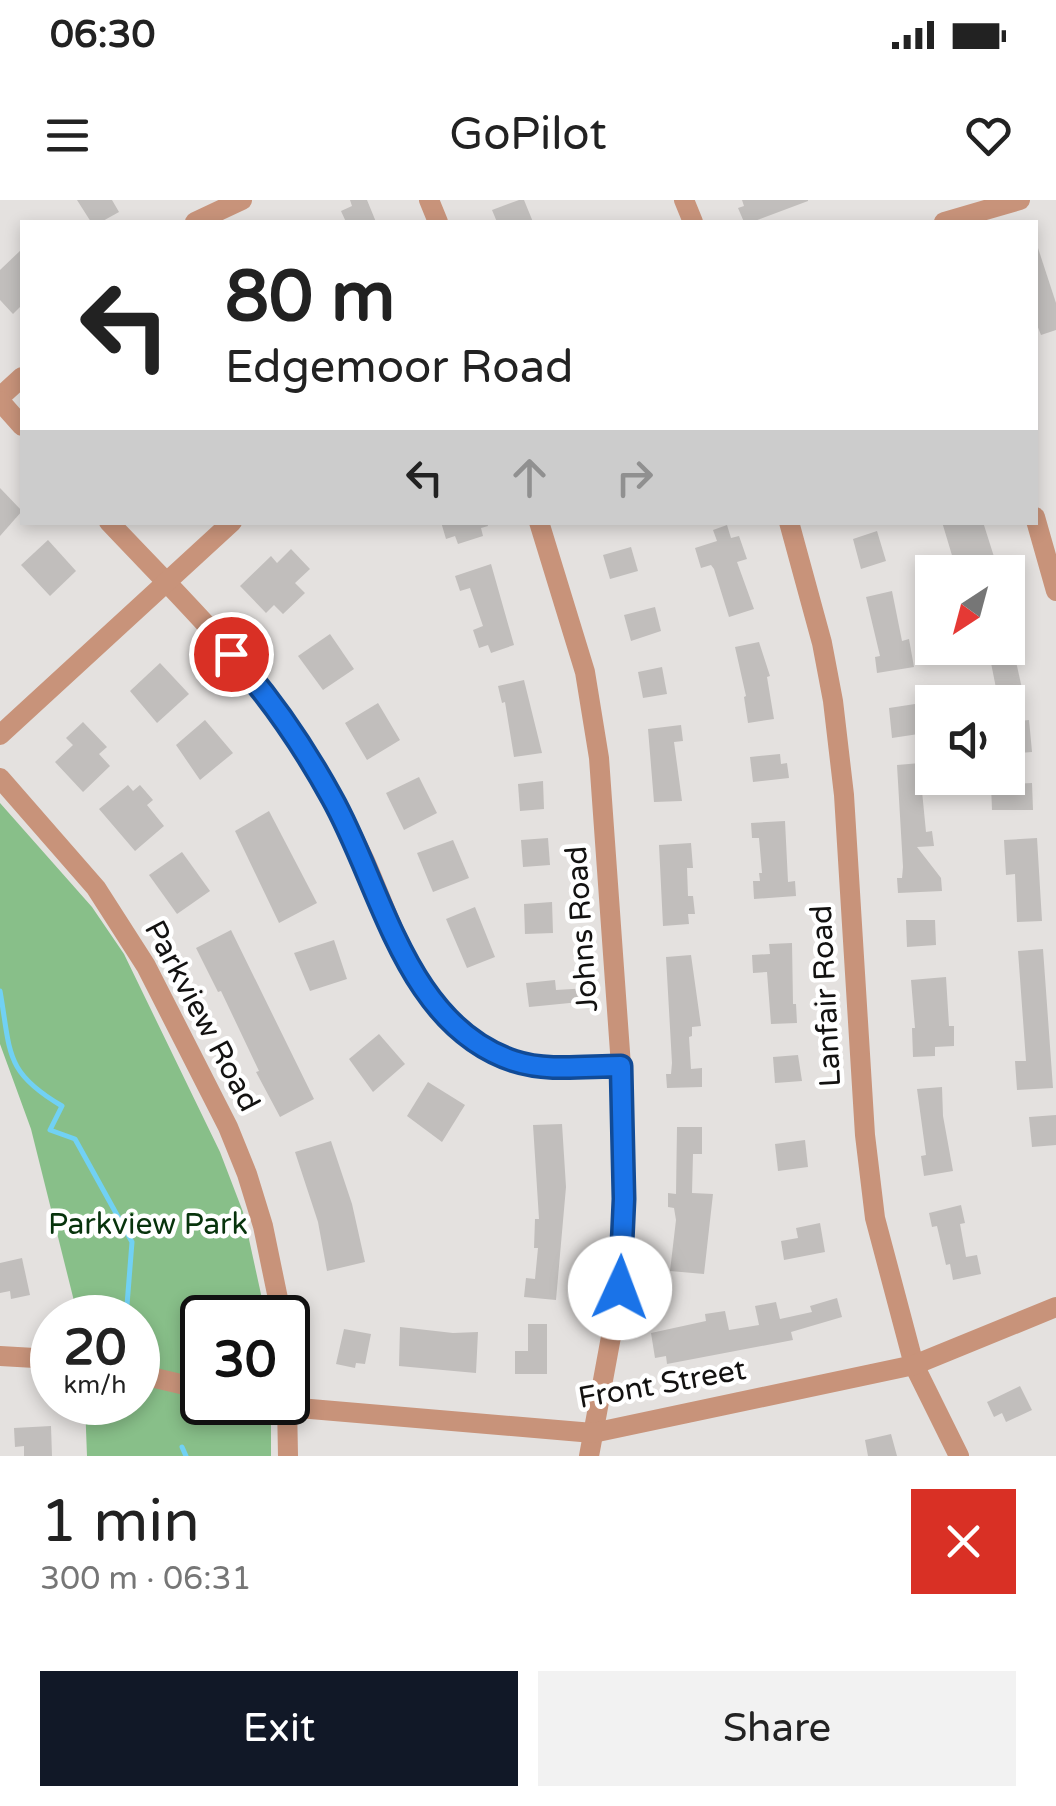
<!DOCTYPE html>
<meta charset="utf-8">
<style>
body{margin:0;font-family:"Varela Round",sans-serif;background:#f2f2f2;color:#222;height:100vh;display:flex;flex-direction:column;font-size:38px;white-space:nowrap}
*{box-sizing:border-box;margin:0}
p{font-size:32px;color:#767676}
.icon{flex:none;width:55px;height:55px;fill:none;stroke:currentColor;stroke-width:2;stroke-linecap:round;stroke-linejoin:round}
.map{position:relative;height:1256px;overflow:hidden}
.drawer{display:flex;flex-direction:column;background:#fff;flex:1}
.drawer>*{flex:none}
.hud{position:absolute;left:20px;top:20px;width:1018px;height:305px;border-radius:0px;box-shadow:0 5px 15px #0003;background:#fff;color:#222;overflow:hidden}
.needle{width:65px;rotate:216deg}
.controls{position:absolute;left:915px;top:355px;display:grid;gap:20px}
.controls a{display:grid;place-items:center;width:110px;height:110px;border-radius:0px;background:#fff;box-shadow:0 5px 15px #0003;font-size:50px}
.speed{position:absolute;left:30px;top:1095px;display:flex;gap:20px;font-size:50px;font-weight:700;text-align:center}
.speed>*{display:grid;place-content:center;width:130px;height:130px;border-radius:50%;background:#fff;box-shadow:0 5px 15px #0003;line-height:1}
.speed small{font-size:25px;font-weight:400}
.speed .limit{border:5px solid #111;border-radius:15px;background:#fff;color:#111}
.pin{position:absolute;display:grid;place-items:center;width:85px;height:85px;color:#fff;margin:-42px;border:5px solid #fff;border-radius:50%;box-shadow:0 2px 10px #0007}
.me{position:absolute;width:110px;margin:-55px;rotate:2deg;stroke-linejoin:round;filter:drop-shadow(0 0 8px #0008)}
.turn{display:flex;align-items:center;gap:35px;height:210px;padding:0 40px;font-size:45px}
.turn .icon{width:130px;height:130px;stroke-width:2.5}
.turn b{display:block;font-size:70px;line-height:85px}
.lanes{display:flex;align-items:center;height:95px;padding:0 40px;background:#0003;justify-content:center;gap:50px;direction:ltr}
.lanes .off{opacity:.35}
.round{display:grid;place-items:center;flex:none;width:105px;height:105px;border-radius:0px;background:#f2f2f2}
.summary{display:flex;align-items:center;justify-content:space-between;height:170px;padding:0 40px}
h1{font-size:60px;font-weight:600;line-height:75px}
.cta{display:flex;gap:20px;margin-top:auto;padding:20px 40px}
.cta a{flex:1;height:115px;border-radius:0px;background:#111827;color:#fff;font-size:40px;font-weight:600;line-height:115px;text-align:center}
.cta a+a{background:#f2f2f2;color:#222}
.status{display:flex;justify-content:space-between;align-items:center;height:70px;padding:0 50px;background:#fff;direction:ltr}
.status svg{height:28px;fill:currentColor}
header{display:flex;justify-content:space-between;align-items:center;height:130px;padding:0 40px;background:#fff;font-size:45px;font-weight:600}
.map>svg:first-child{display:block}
.green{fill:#88bf89}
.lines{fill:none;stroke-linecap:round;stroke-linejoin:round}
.stream{stroke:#71d1f4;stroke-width:5}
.building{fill:#c1bebc}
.minor{stroke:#c8937a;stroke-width:20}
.route-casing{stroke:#114b97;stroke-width:25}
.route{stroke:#1a73e8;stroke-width:18}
.labels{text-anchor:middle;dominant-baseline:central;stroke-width:9;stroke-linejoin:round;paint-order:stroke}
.street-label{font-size:30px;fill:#131211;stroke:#fff}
.park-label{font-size:30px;fill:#07330c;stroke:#fff}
</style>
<div class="status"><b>06:30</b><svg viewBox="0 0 49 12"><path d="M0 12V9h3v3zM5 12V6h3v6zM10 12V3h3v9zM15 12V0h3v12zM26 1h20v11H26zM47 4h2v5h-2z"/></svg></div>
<header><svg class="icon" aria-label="menu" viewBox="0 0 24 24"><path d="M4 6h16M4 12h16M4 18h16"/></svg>GoPilot<svg class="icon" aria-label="heart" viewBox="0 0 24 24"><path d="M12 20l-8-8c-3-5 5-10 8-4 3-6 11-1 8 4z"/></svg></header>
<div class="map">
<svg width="1056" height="1256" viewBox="0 0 1056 1256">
<rect width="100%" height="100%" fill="#e4e1df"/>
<!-- green -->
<path class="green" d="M0,603L92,707L124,754L220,952L243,1012L266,1117L202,1118V1202L271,1203V1256H87L85,1203L138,1202V1118L78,1117L31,929L0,844Z"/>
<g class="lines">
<!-- stream -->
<g class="stream">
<path d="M0,791C11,853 4,872 62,906L50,930L75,939L132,1042L126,1118"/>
<path d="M182,1247L186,1256"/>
</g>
</g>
<!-- building -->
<g class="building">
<path d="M77,0H112L119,12L101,22H91Z"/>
<path d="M350,0H367L376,22H346L341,11L352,6Z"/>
<path d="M519,0H524L533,22H497L492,10Z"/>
<path d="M742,0H808V1L752,22H744L738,8L744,6Z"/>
<path d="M1038,48L1056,103V130L1041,135L1035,120V49Z"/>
<path d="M22,49V105L13,114L0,100V70Z"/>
<path d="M0,288L22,311L0,336Z"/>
<path d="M441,322H487L488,326L481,328L483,336L458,344L455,336L446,339Z"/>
<path d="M942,322H983L996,363L993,364L995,372H957Z"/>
<path d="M727,325L731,338L739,336L747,359L737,362L754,409L729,417L714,369L711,365L701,368L695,348L717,341L713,330Z"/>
<path d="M877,331L886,361L861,369L853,339Z"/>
<path d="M48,340L76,371L50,396L21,365Z"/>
<path d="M631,347L638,371L610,379L603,355Z"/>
<path d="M291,349L310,369L295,383L305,393L283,414L274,405L266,413L240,386L271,356L277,363Z"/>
<path d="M491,364L514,445L491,453L488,445L479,448L473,430L483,426L470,388L460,391L455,376Z"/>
<path d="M892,391L902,441L909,439L914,467L877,473L875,457L880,456L866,397Z"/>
<path d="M655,407L661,431L631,441L624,415Z"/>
<path d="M330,434L354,469L323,490L298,456Z"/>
<path d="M759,442L770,476L767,477L774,519L748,523L744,497L746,496L735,447Z"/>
<path d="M988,448H1013L1023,493L998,498Z"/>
<path d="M160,463L189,494L157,523L130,491Z"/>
<path d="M662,467L667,494L643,498L638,472Z"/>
<path d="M524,480L542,553L514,557L505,502L502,503L498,486Z"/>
<path d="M378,503L400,540L367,560L345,523Z"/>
<path d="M915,504L917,518L922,517L925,533L892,538L889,508Z"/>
<path d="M205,520L233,553L200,580L176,545Z"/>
<path d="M1029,520L1032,552L1008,554V522Z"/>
<path d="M83,522L107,547L99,554L110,566L83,592L55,562L73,545L66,538Z"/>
<path d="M681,525L683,541L674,542L682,601L654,602L648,529Z"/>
<path d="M780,554L781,564L787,563L789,578L753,582L750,557Z"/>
<path d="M932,562L933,580H927L928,590L922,591L926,632L932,631L934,646L917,647L941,678L942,691L898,693L897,678H902L903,667L897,565Z"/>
<path d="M419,577L437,613L404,630L386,593Z"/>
<path d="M543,581L544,609L520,611L518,584Z"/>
<path d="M1032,583L1033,610H992L991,585Z"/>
<path d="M128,585L133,591L140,585L153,600L147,605L164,626L135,651L99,609Z"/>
<path d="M269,611L317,703L279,723L235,631Z"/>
<path d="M785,621L788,682L795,681L796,696L754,699L753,681H760L759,673H762L759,638H752L751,623Z"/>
<path d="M548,638L550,665L523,667L521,640Z"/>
<path d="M1037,638L1042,721L1017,722L1015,674L1006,675L1004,640Z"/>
<path d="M453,640L469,678L433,692L417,653Z"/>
<path d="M691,643L693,668H687L688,696H693L695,714H688L689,724L663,726L659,645Z"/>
<path d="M182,652L210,691L177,714L149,675Z"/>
<path d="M552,702L553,733L525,734L524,704Z"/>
<path d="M475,707L495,757L467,768L446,719Z"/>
<path d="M906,720H935L936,745L907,747Z"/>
<path d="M231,730L314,899L280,917L256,872L259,871L221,791L218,792L196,748Z"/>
<path d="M334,740L347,779L310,791L294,753Z"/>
<path d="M792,743L793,804H796L797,823L771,824L767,772L753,773L752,755L770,754L769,744Z"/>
<path d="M1043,749L1053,888L1017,890L1015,861H1026L1018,751Z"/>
<path d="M691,755L701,826L692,827V836L689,837L691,869L702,868V887L667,888L666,874H671L672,863L666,757Z"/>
<path d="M946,777L949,826H954V846L935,847V856L913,857L912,828H915L911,780Z"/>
<path d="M555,780L556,790L589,788L590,801L529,807L526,783Z"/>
<path d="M379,834L405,864L373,892L349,859Z"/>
<path d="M798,855L802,881L775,883L773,857Z"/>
<path d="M428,882L465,905L442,942L407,916Z"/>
<path d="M942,887L943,916L953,971L924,976L921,956L926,955L917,889Z"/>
<path d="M1056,915V945L1032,947L1029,917Z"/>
<path d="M562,924L566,987L556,1100L524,1097L526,1078L535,1079L538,1048H534L535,1019H539L533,925Z"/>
<path d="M677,927H702V954H693L692,993L713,994L704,1074L670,1071L676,1020L674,1008L668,1007V993L676,994Z"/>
<path d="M805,940L808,967L778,971L775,944Z"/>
<path d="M331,941L352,1004L365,1062L327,1071L318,1022L295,952Z"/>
<path d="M961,1005L965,1023L960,1024L966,1057L977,1055L981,1074L953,1080L950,1064L946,1065L937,1026L932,1027L929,1013Z"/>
<path d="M820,1023L825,1052L784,1060L781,1041L798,1038L796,1028Z"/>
<path d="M22,1058L30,1095L11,1099L10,1091L0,1093V1063Z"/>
<path d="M837,1098L842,1117L791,1132L793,1140L667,1164L666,1156L655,1158L651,1133L706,1121L705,1114L725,1111L729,1130L759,1125L755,1106L776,1102L780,1119L812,1112L810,1106Z"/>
<path d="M528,1124H547V1174H515V1151H528Z"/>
<path d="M400,1127L453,1133L478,1132L476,1173L399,1166Z"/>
<path d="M344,1129L371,1134L365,1164L356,1163L355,1168L336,1164Z"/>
<path d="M1020,1186L1032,1210L1006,1222L1002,1213L994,1217L987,1202Z"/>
<path d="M51,1226L52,1256H24V1246L15,1247L14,1228Z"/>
<path d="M891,1234L897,1256H868L865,1240Z"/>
</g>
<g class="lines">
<!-- minor -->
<g class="minor">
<path d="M429,0L438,22"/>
<path d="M684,0L693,22"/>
<path d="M195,22L242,0"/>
<path d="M944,22L1020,0"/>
<path d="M0,197L22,177"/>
<path d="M0,201L22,226"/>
<path d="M1035,317L1056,391"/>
<path d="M109,322C173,390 243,457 294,535C320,575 345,618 365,661C399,739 423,831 515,861C547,872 587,866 621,866"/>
<path d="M539,322L585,472L599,558L621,866L624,999L620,1088L589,1256"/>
<path d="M789,322L822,443L833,501L844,595L865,935L875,1018L914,1165L959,1256"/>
<path d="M0,535L232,322"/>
<path d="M0,578L96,688L146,766L228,927L247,974L263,1026L282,1118"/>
<path d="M0,1156L52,1159"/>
<path d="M138,1174L202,1189"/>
<path d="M267,1202L287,1207L593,1233L914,1165L1056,1107"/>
<path d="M287,1202L288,1256"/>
</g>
</g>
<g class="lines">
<defs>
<path id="route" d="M231,454C270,497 304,547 332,598C382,687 405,825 514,861C547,872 587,866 621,866L624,999L620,1088"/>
</defs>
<!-- route casing -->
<use href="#route" class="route-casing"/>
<!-- route -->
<use href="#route" class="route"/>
</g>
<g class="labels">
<!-- street labels -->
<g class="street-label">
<text transform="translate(582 729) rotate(-94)">Johns Road</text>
<text transform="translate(826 796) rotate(-93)">Lanfair Road</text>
<text transform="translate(202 816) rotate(62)">Parkview Road</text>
<text transform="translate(662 1184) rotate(-10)">Front Street</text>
</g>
<!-- park labels -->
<g class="park-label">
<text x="148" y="1024">Parkview Park</text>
</g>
</g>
</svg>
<div class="controls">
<a><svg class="needle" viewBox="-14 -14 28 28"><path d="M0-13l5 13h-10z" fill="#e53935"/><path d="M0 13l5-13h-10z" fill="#767676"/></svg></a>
<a><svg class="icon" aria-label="sound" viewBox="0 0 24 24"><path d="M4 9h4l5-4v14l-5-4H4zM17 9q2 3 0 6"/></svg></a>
</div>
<div class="speed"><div>20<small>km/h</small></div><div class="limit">30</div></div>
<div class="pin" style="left:231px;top:454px;background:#d93025"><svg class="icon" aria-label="arrive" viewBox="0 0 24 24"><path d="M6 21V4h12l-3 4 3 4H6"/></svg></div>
<svg class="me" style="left:620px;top:1088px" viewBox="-20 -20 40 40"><circle r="19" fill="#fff"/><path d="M0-13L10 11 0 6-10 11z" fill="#1a73e8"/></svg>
<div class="hud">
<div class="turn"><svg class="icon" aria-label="left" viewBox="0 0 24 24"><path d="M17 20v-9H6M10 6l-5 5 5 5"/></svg><div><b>80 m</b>Edgemoor Road</div></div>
<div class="lanes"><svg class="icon" aria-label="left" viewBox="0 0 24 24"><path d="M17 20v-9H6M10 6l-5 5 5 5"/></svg><svg class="icon off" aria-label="ahead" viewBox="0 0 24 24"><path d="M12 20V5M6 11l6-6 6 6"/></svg><svg class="icon off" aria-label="right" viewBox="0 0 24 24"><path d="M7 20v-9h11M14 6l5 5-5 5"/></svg></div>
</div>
</div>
<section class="drawer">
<div class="summary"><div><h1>1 min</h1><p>300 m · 06:31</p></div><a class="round" style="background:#d93025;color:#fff"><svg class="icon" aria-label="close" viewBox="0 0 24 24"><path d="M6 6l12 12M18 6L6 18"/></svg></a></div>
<div class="cta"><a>Exit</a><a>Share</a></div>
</section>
